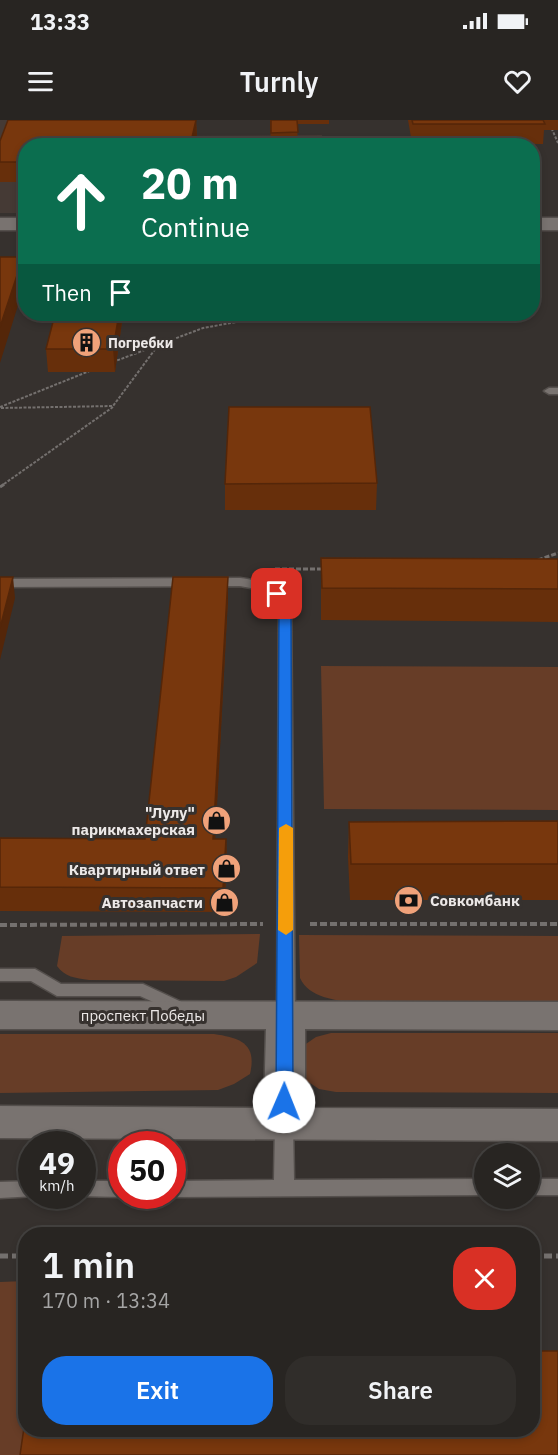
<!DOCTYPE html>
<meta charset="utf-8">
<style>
body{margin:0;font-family:"IBM Plex Sans",sans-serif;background:#302d2a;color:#f1f3f6;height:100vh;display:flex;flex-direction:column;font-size:22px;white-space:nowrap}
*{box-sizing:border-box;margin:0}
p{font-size:20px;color:#a5a5a5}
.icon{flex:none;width:33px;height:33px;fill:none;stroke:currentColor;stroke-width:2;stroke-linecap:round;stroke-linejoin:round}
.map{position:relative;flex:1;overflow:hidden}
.side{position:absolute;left:18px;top:1107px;width:522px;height:210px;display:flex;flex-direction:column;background:#282522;border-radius:24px;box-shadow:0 3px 9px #0003,0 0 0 2px #444240}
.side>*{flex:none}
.guide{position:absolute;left:18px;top:18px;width:522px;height:183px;border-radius:24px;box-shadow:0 3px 9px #0003,0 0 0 2px #444240;background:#0b6e4f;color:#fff;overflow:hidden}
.fabs{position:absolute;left:474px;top:1023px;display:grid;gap:12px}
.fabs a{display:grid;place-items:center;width:66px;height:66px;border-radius:50%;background:#282522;box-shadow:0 3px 9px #0003,0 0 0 2px #444240;font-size:30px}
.speed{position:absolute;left:18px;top:1011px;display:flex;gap:12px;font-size:30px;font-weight:700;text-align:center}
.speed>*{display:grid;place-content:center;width:78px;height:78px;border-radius:50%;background:#282522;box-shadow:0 3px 9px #0003,0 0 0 2px #444240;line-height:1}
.speed small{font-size:15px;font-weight:400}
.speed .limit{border:9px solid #d22;background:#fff;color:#111}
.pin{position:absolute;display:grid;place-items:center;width:51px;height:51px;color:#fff;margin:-26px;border-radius:12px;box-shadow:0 3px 9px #0006}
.me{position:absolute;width:66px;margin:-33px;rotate:1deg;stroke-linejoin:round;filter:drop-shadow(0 0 4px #0008)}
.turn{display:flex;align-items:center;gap:21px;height:126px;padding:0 24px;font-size:27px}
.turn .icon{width:78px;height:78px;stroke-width:2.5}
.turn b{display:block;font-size:42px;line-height:51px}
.then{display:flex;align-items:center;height:57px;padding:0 24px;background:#0003;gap:12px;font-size:22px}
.round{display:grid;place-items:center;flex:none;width:63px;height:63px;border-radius:24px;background:#302d2a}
.head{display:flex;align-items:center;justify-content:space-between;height:102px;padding:0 24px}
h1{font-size:36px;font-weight:600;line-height:45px}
.primary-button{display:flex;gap:12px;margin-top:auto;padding:12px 24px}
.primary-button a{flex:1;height:69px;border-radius:24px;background:#1a73e8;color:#fff;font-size:24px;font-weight:600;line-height:69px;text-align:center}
.primary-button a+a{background:#302d2a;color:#f1f3f6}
.status{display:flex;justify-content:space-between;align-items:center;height:42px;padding:0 30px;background:#282522;direction:ltr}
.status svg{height:16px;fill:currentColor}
header{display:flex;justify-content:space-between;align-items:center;height:78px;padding:0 24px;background:#282522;font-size:27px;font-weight:600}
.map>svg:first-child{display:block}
.built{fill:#453a35}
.green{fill:#673d27}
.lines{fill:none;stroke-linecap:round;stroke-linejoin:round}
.lane-casing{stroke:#544f4c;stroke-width:3}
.secondary-casing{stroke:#544f4c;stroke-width:3}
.path-far3{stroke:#74706e;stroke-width:2;stroke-dasharray:3 1.5;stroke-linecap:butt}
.path-far2{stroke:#74706e;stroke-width:3;stroke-dasharray:5 2;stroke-linecap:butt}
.path-far1{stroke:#74706e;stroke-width:4;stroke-dasharray:7 3;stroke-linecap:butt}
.path{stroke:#74706e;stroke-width:5;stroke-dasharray:8 4;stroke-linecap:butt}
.lane{fill:#797370;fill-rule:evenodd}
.secondary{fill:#797370;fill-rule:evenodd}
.wall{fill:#672f0b}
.shaded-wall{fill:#542609}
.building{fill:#78370d;stroke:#542609;stroke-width:1.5}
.route{fill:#1a73e8;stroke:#114b97;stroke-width:1.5}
.slow{fill:#f59e0b}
.labels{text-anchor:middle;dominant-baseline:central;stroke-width:6;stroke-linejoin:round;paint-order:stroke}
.far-poi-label{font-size:14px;font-weight:bold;fill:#ece8e7;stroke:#36312e;text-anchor:start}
.poi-label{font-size:15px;font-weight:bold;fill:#ece8e7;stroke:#36312e;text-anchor:end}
.street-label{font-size:15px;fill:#ece8e7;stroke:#36312e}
</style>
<div class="status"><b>13:33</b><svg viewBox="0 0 49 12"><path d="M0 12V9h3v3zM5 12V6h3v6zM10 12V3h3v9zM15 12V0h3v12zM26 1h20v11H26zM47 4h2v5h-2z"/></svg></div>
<header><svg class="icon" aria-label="menu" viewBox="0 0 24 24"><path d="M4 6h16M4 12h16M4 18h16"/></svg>Turnly<svg class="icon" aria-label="heart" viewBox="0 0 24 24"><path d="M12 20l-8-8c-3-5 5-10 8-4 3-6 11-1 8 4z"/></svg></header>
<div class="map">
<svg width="558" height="1335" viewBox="0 0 558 1335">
<rect width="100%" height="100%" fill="#36312e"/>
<!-- built -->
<path class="built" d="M0,0H151L149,16L322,15L323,26H26L25,93H0Z"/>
<!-- green -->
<g class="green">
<path d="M321,546L558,547V690L324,689Z"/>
<path d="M260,814L257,843L236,857L224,861L89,860C75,858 65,857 57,846L62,816Z"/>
<path d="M299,815L558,816V883H355C336,880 309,878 300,858Z"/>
<path d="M331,913H558V973L336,972L319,969L301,957L300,928L316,917Z"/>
<path d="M0,914H214C241,918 257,924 250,954L234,964L218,970L0,973Z"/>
<path d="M25,1161L26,1309L22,1335H0V1162Z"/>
</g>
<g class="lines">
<defs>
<g id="lane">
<path d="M558,268V274H549L544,271L549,268Z"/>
<path d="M240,458C264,461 278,467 291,487L295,895L292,899L286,901L280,899L277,895L279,487L262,470L240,466L0,467V459Z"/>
<path d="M0,849H35L61,864H143L190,886L193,890L190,894L184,896L140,876H57L31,861H0Z"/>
<path d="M284,996L291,998L293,1003L294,1060L484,1059V1075L172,1077L168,1076H172V1061L274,1060L275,1003L277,998Z"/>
<rect x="530" y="1059" width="28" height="16"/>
<path d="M32,1061V1076H36L0,1078V1062Z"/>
<path d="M82,1061H122V1076H126L122,1077L78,1076H82Z"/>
</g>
<g id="secondary">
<rect x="0" y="98" width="26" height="12"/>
<rect x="532" y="98" width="26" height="12"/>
<path d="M0,881L558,882V910L305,909V988L558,989V1021L0,1018V986L264,988L266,909H0Z"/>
</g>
</defs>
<!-- lane casing -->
<use href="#lane" class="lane-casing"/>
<!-- secondary casing -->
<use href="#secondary" class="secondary-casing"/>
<!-- path-far3 -->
<g class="path-far3">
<path d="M548,0L558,23"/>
<path d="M113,242L203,208L281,194"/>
<path d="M0,287L92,250"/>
<path d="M1,288L113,286L159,224"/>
<path d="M4,364L113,287"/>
</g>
<!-- path-far2 -->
<g class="path-far2">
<path d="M0,367L6,363"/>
<path d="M538,440L558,433"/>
<path d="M275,449H325"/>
</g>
<!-- path-far1 -->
<g class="path-far1">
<path d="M310,804H558"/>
<path d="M0,805L263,804"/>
</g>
<!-- path -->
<g class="path">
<path d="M0,1136H26"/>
<path d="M532,1136H558"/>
</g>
<!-- lane -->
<use href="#lane" class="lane"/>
<!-- secondary -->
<use href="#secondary" class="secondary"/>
</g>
<!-- wall -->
<g class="wall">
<path d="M196,0L197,18L195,26H26V62H0V21Z"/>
<path d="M270,0H329V4H297L298,26H271Z"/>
<path d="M408,0H558V10H544L543,24L412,23Z"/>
<path d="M55,194H123L115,252H48L46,229Z"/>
<path d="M377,363L376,390H225V364Z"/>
<path d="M321,438L558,439V502L321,500Z"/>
<path d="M228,478L215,719H226L227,742L224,792L0,791V718L145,719Z"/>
<path d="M558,701V780H350L348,737L349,702Z"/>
</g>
<!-- shaded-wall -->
<g class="shaded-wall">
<path d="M196,0L197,18L195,26H190Z"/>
<path d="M23,137L25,163L0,243V207Z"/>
<path d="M119,194H123L115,252L113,229Z"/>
<path d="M13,457L15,478L0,540V508Z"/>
<path d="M228,457V478L214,742L213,719Z"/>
<path d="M226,719L227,742L224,792L223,768Z"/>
</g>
<!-- building -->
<g class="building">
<path d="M8,0H196L190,26H26V42H0V21Z"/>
<path d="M271,0H297L298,12L271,13Z"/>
<path d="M412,0H543L545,4H413Z"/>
<path d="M0,137H23L0,207Z"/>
<path d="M55,194H119L113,229H46Z"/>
<path d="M229,287H370L377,363L225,364Z"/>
<path d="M321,438L558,439V469L322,468Z"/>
<path d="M0,457H13L0,508Z"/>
<path d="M173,457H228L213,719H226L223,768L0,767V718L145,719Z"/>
<path d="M558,701V744H351L349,702Z"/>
<path d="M532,1231H558V1335H20L26,1294V1310H532Z"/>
</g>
<!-- route -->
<path class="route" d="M277,470L281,471L291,487L293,982L290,986L284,988L278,986L276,982L279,487L271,474Z"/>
<!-- slow -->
<path class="slow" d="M286,704L293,708V810L286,815L278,810L279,708Z"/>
<!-- icons -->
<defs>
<symbol id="building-disc" viewBox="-11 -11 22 22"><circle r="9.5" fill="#f0a27a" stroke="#36312e"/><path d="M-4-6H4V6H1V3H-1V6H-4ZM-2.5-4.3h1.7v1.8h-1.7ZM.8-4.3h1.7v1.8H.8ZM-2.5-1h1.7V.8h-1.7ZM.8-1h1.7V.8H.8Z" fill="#111"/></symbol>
<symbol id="shop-disc" viewBox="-11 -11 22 22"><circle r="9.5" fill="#f0a27a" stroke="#36312e"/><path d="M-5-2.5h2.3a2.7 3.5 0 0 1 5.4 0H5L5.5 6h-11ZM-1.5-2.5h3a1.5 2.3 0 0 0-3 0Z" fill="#111"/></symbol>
<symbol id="bank-disc" viewBox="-11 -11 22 22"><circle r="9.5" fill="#f0a27a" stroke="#36312e"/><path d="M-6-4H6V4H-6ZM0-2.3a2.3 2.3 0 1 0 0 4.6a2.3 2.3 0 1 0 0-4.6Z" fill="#111"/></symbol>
</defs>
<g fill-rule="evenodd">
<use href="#building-disc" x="70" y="206" width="33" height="33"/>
<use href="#shop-disc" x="200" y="684" width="33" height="33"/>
<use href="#shop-disc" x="210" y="732" width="33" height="33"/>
<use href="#bank-disc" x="392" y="764" width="33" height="33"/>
<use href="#shop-disc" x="208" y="766" width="33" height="33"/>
</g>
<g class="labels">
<!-- far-poi labels -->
<g class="far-poi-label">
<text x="108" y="223">Погребки</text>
</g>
<!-- poi labels -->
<g class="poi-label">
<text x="195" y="692">"Лулу"<tspan x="195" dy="17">парикмахерская</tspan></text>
<text x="205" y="749">Квартирный ответ</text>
<text x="430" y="780" text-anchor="start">Совкомбанк</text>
<text x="203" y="782">Автозапчасти</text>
</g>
<!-- street labels -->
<g class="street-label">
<text x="143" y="895">проспект Победы</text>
</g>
</g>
</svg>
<div class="fabs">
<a><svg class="icon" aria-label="layers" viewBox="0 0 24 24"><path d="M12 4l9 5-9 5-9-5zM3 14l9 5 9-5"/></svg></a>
</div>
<div class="speed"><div>49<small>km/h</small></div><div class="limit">50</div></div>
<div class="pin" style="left:277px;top:474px;background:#d93025"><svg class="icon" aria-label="arrive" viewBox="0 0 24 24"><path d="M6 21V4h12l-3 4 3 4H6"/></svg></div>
<svg class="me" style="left:284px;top:982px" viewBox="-20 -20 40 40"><circle r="19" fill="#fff"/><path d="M0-13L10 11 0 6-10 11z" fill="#1a73e8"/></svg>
<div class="guide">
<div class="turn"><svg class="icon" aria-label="ahead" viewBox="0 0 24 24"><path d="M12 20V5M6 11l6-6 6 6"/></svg><div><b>20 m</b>Continue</div></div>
<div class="then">Then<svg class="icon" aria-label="arrive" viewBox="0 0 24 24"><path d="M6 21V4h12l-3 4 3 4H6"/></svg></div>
</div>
<section class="side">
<div class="head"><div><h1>1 min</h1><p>170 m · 13:34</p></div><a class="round" style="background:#d93025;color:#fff"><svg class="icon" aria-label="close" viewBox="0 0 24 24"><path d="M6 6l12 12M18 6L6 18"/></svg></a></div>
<div class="primary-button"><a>Exit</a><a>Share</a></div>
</section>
</div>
